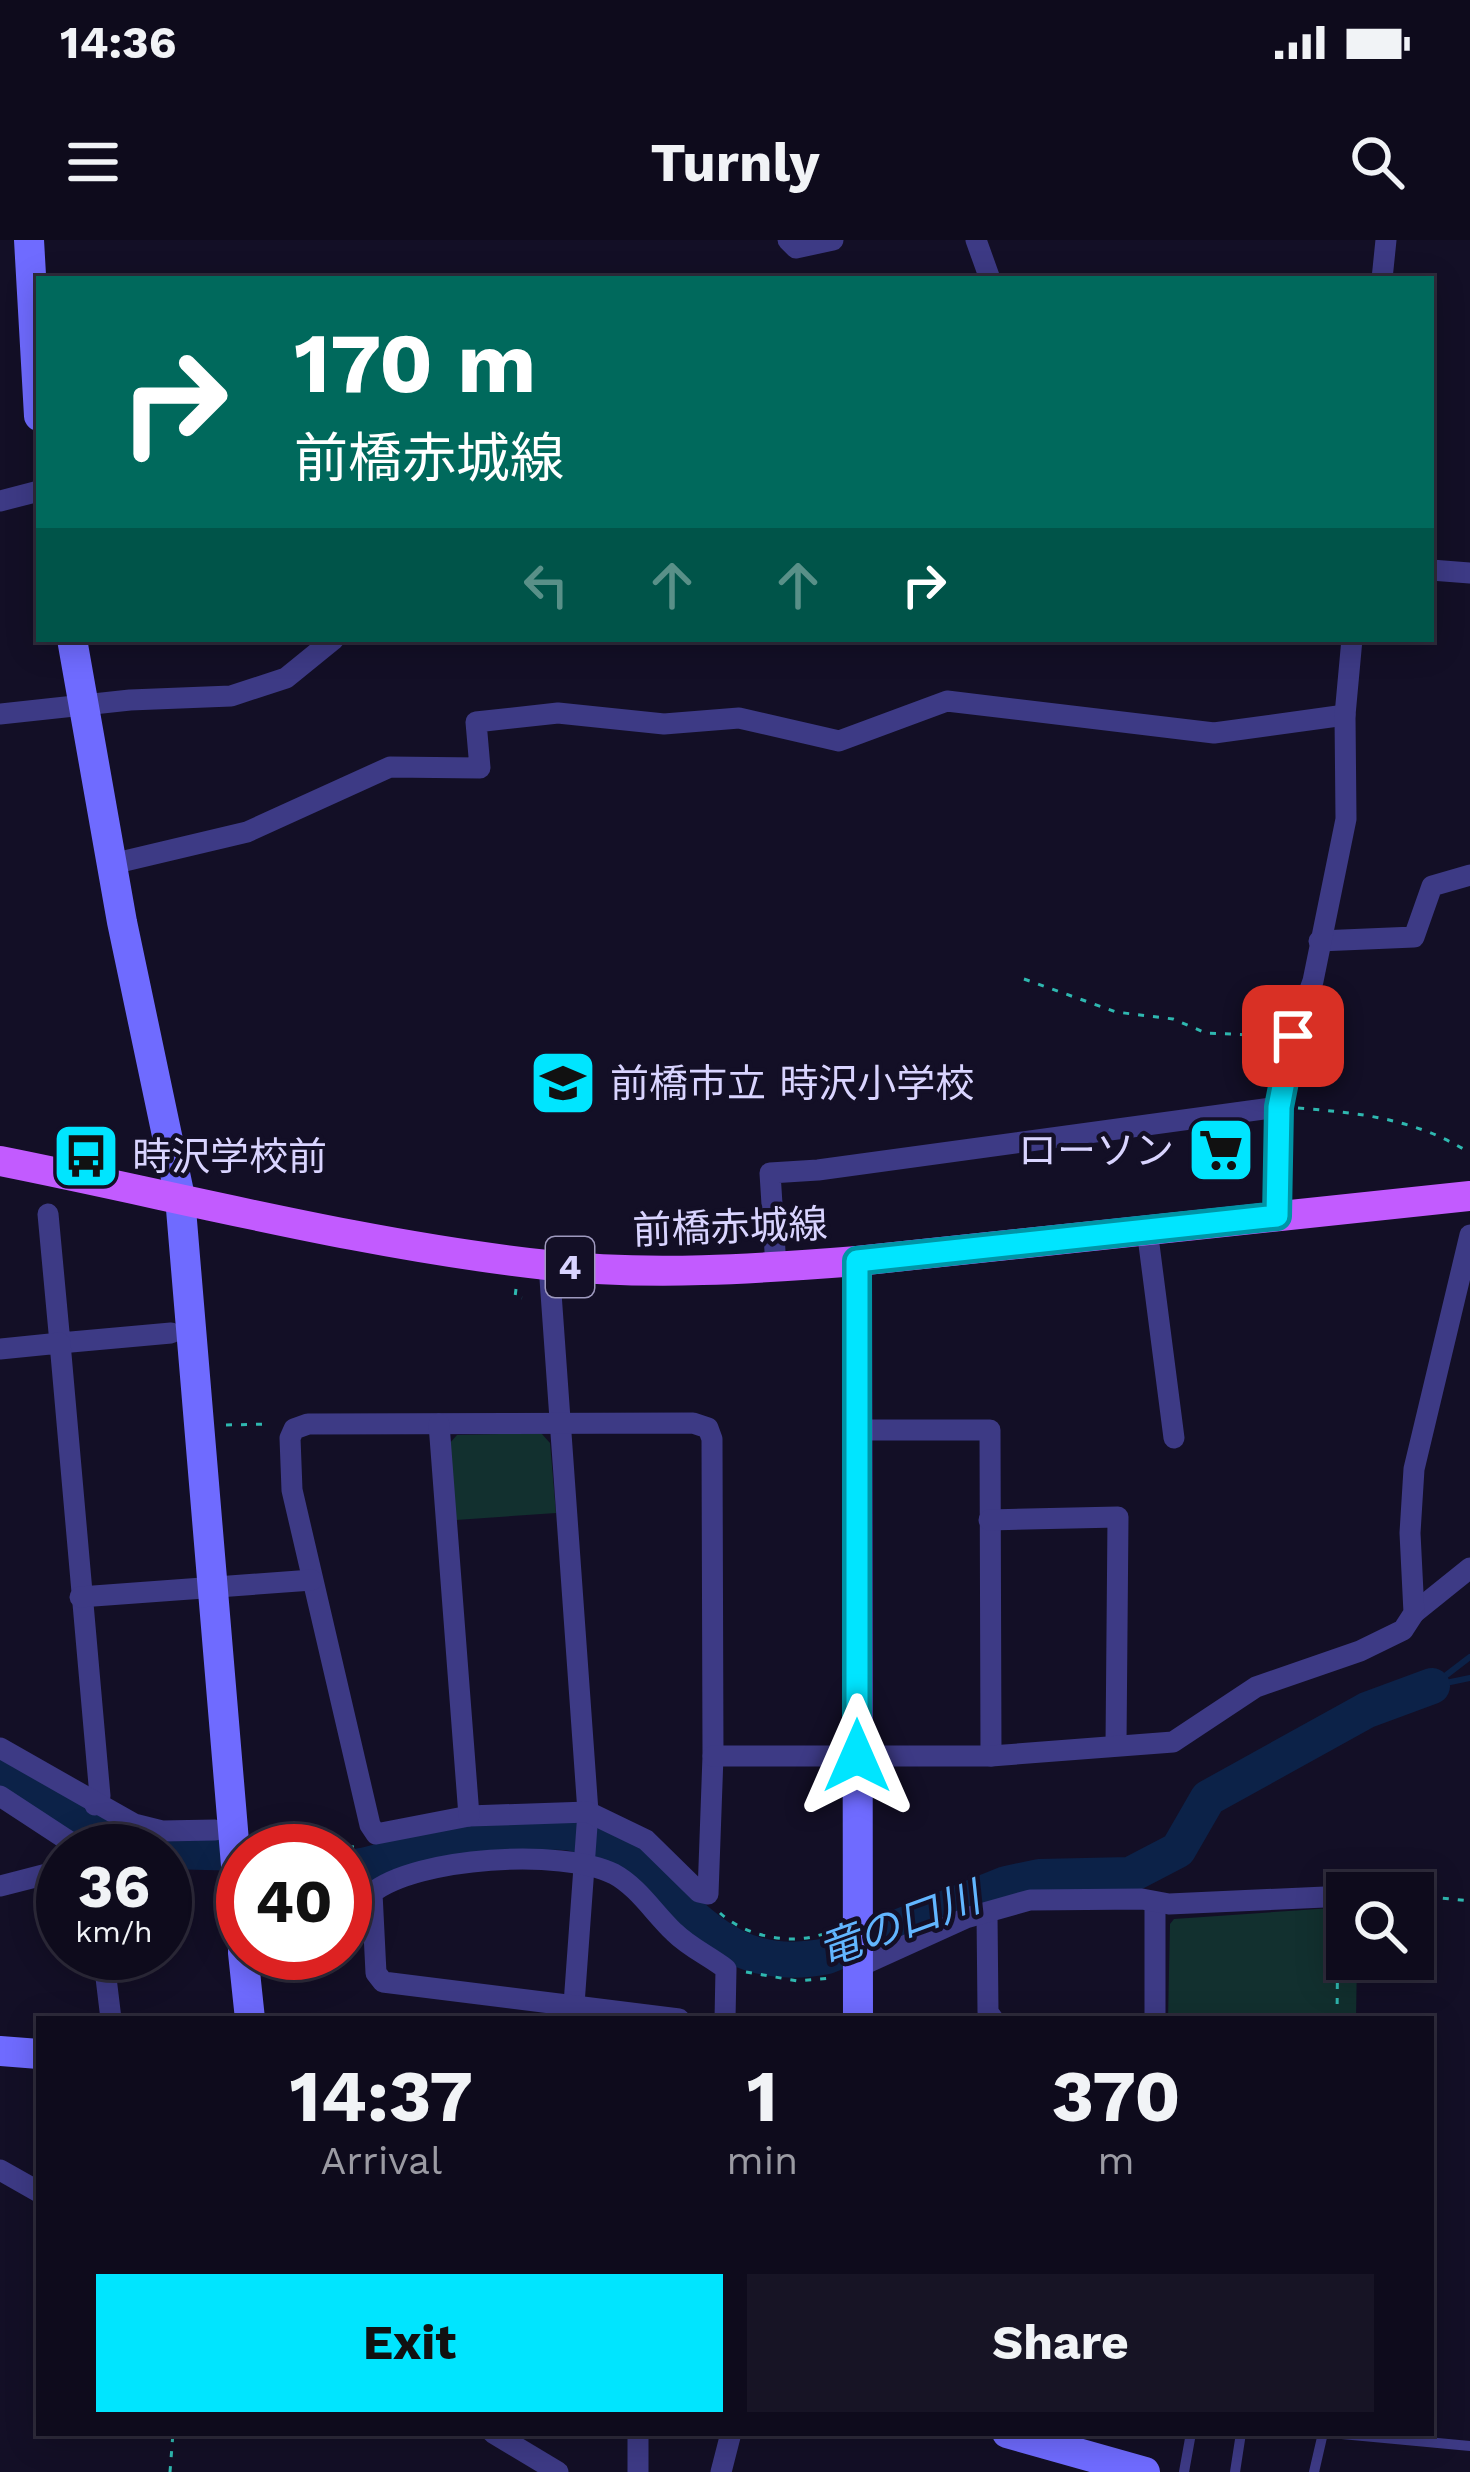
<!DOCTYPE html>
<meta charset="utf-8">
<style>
body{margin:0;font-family:"Work Sans","Noto Sans JP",sans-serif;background:#171425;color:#f1f3f6;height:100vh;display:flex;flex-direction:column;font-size:45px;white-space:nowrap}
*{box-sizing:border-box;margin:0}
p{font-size:39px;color:#9b9ba3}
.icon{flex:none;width:66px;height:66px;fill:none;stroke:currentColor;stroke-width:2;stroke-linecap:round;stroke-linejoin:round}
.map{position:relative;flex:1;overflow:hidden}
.side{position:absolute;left:36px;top:1776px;width:1398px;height:420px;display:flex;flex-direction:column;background:#0e0b1c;border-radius:0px;box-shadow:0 6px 30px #0003,0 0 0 3px #2e2b3b}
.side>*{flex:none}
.hud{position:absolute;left:36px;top:36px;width:1398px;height:366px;border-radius:0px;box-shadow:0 6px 30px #0003,0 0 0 3px #2e2b3b;background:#00695c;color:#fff;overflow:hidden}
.buttons{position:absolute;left:1326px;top:1632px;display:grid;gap:24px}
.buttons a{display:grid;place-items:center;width:108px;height:108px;border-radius:0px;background:#0e0b1c;box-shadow:0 6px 30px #0003,0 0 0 3px #2e2b3b;font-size:60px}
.speed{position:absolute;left:36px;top:1584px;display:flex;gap:24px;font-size:60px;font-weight:700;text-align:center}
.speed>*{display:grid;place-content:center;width:156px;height:156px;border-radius:50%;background:#0e0b1c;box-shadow:0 6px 30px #0003,0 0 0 3px #2e2b3b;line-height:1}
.speed small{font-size:30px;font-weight:400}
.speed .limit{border:18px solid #d22;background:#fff;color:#111}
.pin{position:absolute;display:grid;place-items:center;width:102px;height:102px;color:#fff;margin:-51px;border-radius:24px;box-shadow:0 6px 18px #0006}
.me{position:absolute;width:132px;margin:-66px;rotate:0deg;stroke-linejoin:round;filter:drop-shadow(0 0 9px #0008)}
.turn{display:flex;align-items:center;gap:42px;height:252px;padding:0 60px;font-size:54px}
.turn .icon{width:156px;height:156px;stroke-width:2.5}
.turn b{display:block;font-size:84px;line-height:102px}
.lanes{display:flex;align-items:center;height:114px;padding:0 60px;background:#0003;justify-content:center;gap:60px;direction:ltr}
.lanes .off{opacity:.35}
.eta{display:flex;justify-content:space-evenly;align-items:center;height:204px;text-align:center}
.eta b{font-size:72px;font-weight:700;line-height:84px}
.primary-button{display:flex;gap:24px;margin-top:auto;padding:24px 60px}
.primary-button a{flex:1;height:138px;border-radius:0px;background:#00e5ff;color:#111;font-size:48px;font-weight:700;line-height:138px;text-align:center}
.primary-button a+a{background:#171425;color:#f1f3f6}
.status{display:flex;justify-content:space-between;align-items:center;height:84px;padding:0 60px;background:#0e0b1c;direction:ltr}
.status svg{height:33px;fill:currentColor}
header{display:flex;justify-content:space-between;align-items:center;height:156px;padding:0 60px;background:#0e0b1c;font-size:54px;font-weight:700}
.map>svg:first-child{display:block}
.green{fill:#12302f}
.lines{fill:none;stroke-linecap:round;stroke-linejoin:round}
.stream{stroke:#0c2248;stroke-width:6}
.river{stroke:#0c2248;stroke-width:36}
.building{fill:#241b47;stroke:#3b2d73;stroke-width:3}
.path{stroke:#2fb8b0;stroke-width:3;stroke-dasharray:6 9;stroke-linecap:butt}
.lane{stroke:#3d3a85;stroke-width:10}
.street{stroke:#3d3a85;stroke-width:21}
.secondary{stroke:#6f6bff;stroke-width:30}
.primary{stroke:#c25bff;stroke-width:30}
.route-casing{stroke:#0095a6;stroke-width:30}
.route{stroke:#00e5ff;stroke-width:21}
.labels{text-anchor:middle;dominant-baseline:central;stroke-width:9;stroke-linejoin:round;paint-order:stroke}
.shield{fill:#130f26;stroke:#9e99be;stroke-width:3}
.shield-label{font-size:36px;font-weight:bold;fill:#d9d4ff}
.poi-label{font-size:39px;fill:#d9d4ff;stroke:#130f26;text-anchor:start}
.street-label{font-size:39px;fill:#d9d4ff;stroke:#130f26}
.water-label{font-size:42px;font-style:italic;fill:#62b6ff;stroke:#130f26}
</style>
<div class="status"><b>14:36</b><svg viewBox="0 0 49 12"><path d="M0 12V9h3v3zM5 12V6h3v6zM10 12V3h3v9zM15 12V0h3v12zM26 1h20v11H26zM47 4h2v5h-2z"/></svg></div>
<header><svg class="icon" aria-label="menu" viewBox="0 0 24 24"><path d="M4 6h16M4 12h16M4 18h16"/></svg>Turnly<svg class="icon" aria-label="search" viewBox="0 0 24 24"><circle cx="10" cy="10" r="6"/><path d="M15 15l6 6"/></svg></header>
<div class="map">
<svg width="1470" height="2232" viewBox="0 0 1470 2232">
<rect width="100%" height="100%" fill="#130f26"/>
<!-- green -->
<g class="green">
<path d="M541,1193L550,1203L556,1273L456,1280L449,1204L457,1195Z"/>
<path d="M1347,1667V1719H1357L1356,1779H1168L1170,1684L1174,1679Z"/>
</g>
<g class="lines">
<!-- stream -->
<g class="stream">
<path d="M1436,1445L1470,1438"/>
<path d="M1432,1446L1470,1417"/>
</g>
<!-- river -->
<g class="river">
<path d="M0,1530L89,1586L168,1611L243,1613"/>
<path d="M345,1628C373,1627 398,1614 425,1607C448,1601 551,1588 572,1593C676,1616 694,1743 827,1716L1006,1644L1039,1637L1130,1635L1178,1610L1208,1558L1367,1470L1432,1446"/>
</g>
</g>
<!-- building -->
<path class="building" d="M1240,889L1245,926L1201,931L1197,895Z"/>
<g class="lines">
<!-- path -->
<g class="path">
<path d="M1024,739L1116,772L1173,779L1206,793L1273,796"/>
<path d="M1298,868C1361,873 1416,879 1470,913"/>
<path d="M516,1049L515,1057L522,1058"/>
<path d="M226,1185L271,1184"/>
<path d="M260,1592L333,1609L362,1606"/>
<path d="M1413,1655L1470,1661"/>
<path d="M720,1673C749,1699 798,1707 833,1690"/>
<path d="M746,1732L798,1741L831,1738"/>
<path d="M1337,1779L1338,1676"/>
<path d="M170,2232L173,2193"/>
</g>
<!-- lane -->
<g class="lane">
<path d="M345,1691L373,1690"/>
<path d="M1331,2193L1470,2206"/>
<path d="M1184,2232L1191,2193"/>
<path d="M1235,2232L1241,2193"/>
<path d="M1314,2232L1323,2193"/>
</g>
<!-- street -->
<g class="street">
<path d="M788,0L796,8L833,0"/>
<path d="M976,0L990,39"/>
<path d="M1382,39L1386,0"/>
<path d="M0,261L39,251"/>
<path d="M1431,330L1470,333"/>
<path d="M0,474L130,460L231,456L286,438L334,399"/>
<path d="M112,624L247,592L390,527L480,528L476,482L558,473L664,484L739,478L839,501L947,461L1214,493L1345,475"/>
<path d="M1319,701L1414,697L1432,646L1470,635"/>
<path d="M48,974L60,1103L171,1093"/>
<path d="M1278,977L1279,867L1288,811L1313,741L1346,579L1345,475L1352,399"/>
<path d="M1147,989L1174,1198"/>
<path d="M549,1025L588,1572L573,1778"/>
<path d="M776,1027L770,933L818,930L1279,867"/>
<path d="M0,1109L60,1103L100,1556L95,1565"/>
<path d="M693,1183L708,1188L712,1199L713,1516L708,1654L699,1652L646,1600L588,1572L469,1576L376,1594L370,1585L292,1250L290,1198L294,1189L308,1184Z"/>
<path d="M439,1184L469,1576"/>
<path d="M857,1190H990L991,1516"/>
<path d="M989,1280L1118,1277L1116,1505"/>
<path d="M80,1357L312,1340"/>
<path d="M1414,1373L1470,1328"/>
<path d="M0,1508L134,1584L162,1591L215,1590"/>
<path d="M713,1516H991L1173,1502L1256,1447L1360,1411L1403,1390L1414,1373L1410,1293L1414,1229L1470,995"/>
<path d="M0,1556L84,1611"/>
<path d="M0,1646L47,1634L63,1640"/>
<path d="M1155,1663V1779"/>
<path d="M987,1674L988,1772L993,1779"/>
<path d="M103,1713L111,1779"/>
<path d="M858,1727L966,1678L1030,1660L1142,1659L1169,1664L1347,1656"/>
<path d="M679,1779L383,1742L376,1733L372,1653C417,1617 562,1608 614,1634C638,1647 654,1673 674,1692C689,1707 709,1716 726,1729L725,1779"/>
<path d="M0,1930L39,1952"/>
<path d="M493,2193L558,2232"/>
<path d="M638,2232V2193"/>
<path d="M721,2232L731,2193"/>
</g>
<!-- secondary -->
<g class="secondary">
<path d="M29,0L39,176"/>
<path d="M72,399L122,682L180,957L243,1709"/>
<path d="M857,1021L858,1779"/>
<path d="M243,1713L250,1779"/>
<path d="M0,1811L39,1814"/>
<path d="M1007,2193L1145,2232"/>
</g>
<!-- primary -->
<path class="primary" d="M0,921C181,957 363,1005 547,1025C650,1036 755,1029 857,1021L1470,956"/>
</g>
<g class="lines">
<defs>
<path id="route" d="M857,1516V1021L1277,976L1279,867L1293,796"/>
</defs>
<!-- route casing -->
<use href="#route" class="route-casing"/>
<!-- route -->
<use href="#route" class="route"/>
</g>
<!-- icons -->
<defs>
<symbol id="school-square" viewBox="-11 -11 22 22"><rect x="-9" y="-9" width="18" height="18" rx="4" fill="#00e5ff" stroke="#130f26"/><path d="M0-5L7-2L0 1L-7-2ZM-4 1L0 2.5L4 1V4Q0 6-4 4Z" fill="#111"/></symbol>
<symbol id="supermarket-square" viewBox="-11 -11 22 22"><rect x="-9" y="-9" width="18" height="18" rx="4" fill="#00e5ff" stroke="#130f26"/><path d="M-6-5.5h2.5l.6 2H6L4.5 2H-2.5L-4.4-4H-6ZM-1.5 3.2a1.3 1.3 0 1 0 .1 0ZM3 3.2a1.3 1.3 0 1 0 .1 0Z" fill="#111"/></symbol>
<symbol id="bus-square" viewBox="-11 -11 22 22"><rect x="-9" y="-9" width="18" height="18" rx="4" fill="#00e5ff" stroke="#130f26"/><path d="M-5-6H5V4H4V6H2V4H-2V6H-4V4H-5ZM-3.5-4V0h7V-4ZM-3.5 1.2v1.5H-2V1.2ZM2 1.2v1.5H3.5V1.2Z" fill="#111"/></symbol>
</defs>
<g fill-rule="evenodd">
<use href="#school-square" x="525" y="805" width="76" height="76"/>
<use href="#supermarket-square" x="1183" y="872" width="76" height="76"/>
<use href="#bus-square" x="48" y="878" width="76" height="76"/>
</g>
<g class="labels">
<!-- shield labels -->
<rect class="shield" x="546" y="997" width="48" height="60" rx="9"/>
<g class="shield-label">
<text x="570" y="1027">4</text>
</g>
<!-- poi labels -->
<g class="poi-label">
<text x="610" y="843">前橋市立 時沢小学校</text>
<text x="1174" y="910" text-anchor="end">ローソン</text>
<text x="132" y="916">時沢学校前</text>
</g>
<!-- street labels -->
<g class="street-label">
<text transform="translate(730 987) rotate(-2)">前橋赤城線</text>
</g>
<!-- water labels -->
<g class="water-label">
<text transform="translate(899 1684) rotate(-20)">竜の口川</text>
</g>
</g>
</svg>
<div class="buttons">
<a><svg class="icon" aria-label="search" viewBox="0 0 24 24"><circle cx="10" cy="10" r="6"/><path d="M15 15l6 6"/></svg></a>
</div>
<div class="speed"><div>36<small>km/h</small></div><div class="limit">40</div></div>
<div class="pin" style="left:1293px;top:796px;background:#d93025"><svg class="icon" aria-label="arrive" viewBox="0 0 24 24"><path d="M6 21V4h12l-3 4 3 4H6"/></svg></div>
<svg class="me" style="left:857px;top:1516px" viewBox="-20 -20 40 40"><path d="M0-17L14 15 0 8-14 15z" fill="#00e5ff" stroke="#fff" stroke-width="4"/></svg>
<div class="hud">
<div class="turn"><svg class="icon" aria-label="right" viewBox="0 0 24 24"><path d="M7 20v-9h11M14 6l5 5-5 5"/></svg><div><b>170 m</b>前橋赤城線</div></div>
<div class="lanes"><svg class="icon off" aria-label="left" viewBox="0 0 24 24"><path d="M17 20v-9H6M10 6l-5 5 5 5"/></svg><svg class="icon off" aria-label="ahead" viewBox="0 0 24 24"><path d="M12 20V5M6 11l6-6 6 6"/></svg><svg class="icon off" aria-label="ahead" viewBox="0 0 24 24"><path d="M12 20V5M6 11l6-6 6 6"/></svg><svg class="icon" aria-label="right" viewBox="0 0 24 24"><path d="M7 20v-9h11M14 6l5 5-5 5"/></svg></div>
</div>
<section class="side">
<div class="eta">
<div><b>14:37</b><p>Arrival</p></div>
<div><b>1</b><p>min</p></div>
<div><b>370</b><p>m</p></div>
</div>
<div class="primary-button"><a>Exit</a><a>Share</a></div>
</section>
</div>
